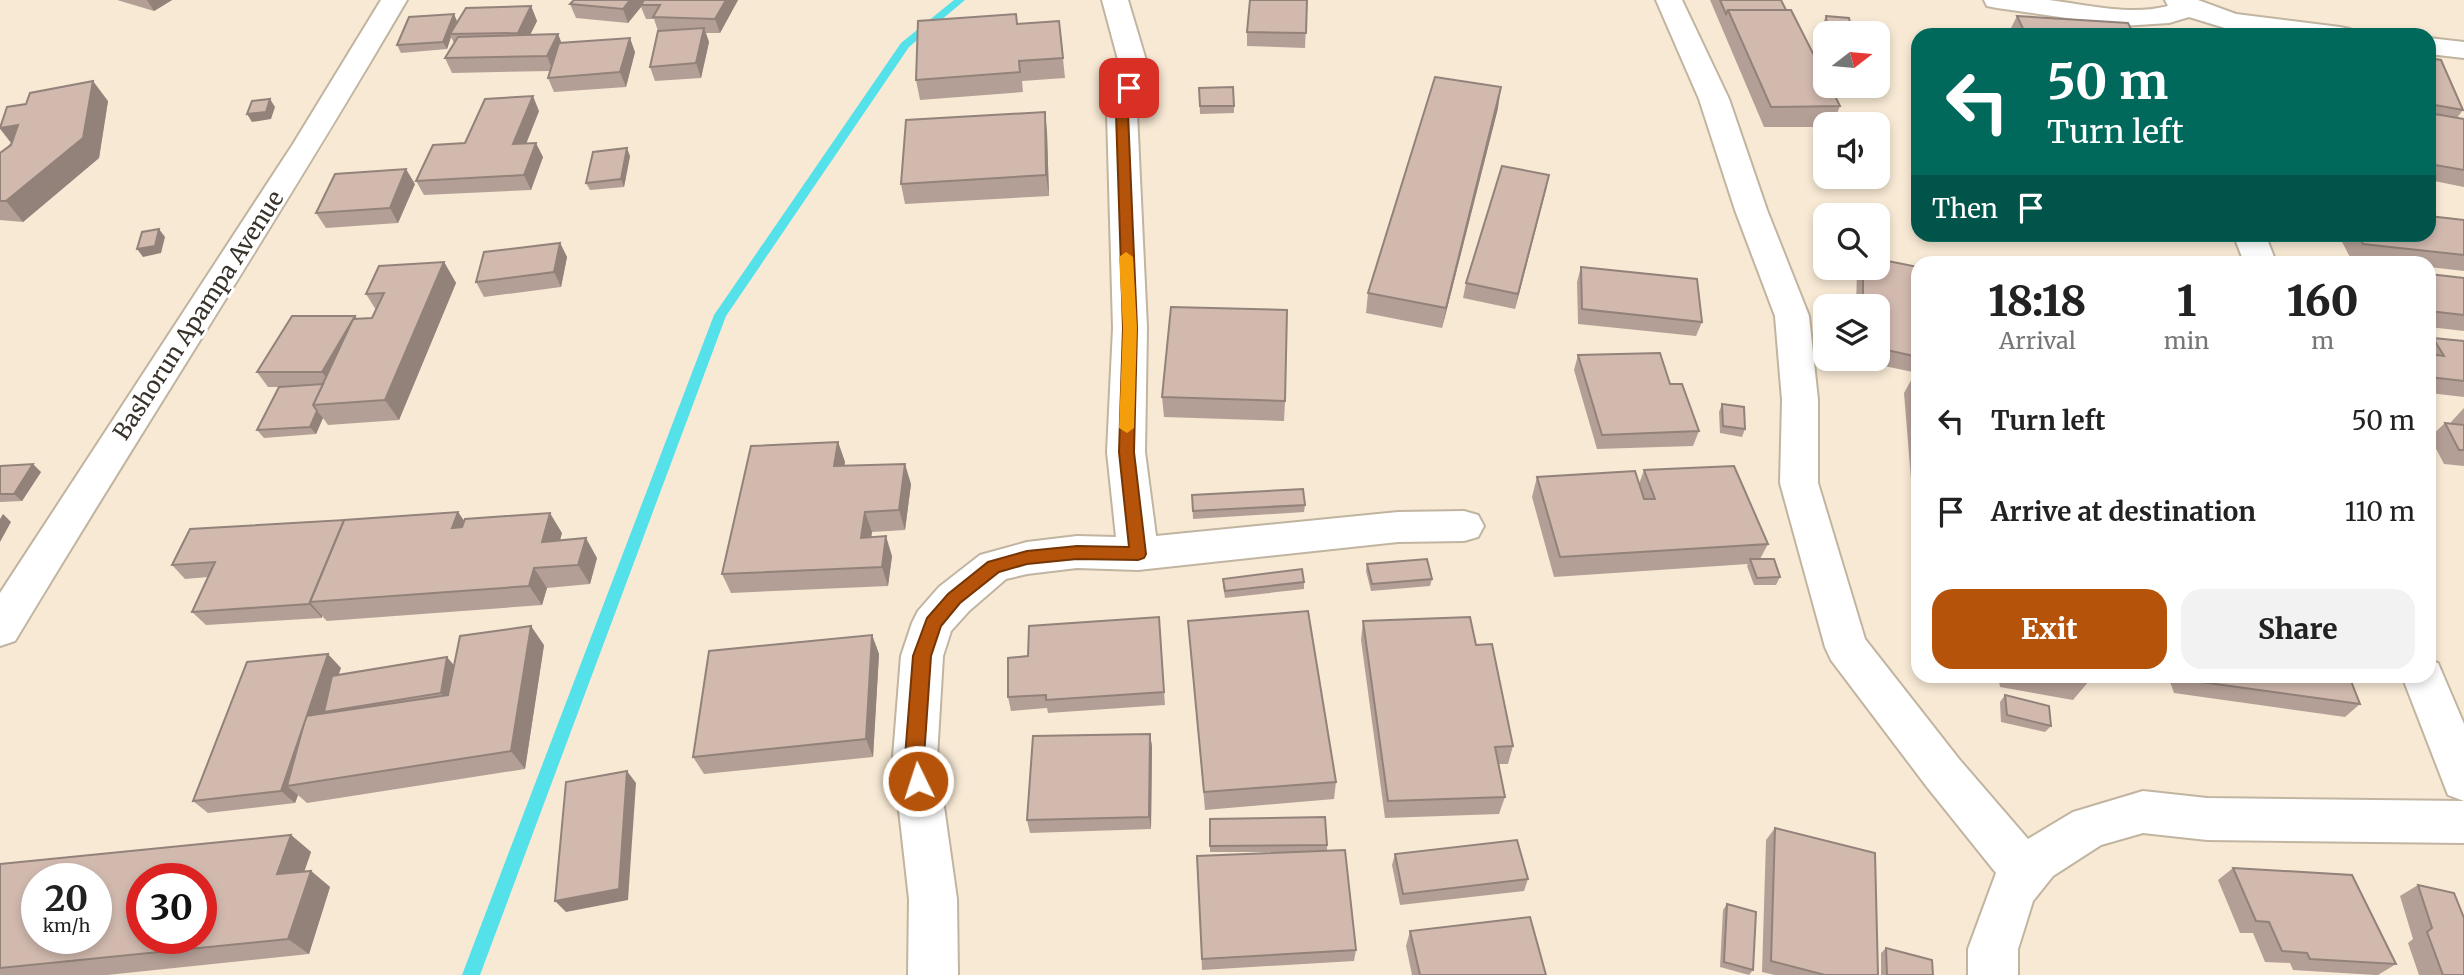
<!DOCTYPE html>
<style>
body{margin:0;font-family:Merriweather,serif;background:#f2f2f2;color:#222;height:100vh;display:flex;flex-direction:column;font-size:26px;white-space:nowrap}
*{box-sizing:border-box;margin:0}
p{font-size:23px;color:#767676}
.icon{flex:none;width:38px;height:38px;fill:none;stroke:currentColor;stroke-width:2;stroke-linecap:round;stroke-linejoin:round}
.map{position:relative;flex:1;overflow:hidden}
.sheet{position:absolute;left:1911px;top:256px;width:525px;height:427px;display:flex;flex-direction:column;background:#fff;border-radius:21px;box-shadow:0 4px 10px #0003}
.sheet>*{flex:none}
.top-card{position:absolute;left:1911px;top:28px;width:525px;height:214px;border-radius:21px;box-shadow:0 4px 10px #0003;background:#00695c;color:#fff;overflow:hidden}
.needle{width:46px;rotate:74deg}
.fabs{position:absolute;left:1813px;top:21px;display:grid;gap:14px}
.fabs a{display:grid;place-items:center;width:77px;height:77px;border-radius:14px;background:#fff;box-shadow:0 4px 10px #0003;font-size:35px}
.speed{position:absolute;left:21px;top:863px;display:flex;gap:14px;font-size:35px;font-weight:700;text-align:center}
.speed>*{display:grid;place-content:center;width:91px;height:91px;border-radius:50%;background:#fff;box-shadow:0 4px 10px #0003;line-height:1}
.speed small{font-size:18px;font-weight:400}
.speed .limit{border:10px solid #d22;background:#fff;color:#111}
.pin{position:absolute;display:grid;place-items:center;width:60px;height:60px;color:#fff;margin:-30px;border-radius:14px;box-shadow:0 4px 10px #0006}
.me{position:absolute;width:77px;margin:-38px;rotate:356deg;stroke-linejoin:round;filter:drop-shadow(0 0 5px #0008)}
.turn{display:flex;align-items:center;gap:24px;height:147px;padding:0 21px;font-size:32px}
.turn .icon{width:91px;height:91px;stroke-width:2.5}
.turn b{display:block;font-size:49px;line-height:60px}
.then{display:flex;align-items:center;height:66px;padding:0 21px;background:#0003;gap:14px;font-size:26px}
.eta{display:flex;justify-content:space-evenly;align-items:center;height:119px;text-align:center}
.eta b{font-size:42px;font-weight:800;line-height:49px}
.action{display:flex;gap:14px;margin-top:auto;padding:14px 21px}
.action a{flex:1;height:80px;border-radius:21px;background:#b45309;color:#fff;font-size:28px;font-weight:800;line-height:80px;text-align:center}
.action a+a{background:#f2f2f2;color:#222}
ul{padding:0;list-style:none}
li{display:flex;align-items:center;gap:21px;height:91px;padding:0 21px}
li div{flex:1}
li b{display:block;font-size:26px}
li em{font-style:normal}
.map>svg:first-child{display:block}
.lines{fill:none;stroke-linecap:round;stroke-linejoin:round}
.stream{fill:#55e1ea;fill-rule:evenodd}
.minor-casing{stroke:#c1b4a0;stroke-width:4}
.minor{fill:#fff;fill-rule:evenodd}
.wall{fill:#b49f96}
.shaded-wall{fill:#92827a}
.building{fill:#d1b9ae;stroke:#92827a;stroke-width:2;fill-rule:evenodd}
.route{fill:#b45309;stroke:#753606;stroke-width:2}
.slow{fill:#f59e0b}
.labels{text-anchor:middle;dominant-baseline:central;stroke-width:6;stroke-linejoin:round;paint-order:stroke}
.street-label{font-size:23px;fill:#38322a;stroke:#fff}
</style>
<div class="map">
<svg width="2464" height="975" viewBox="0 0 2464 975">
<rect width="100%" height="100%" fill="#f7e9d4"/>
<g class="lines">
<!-- stream -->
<path class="stream" d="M954,0H965L909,47L726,316L480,975H462L714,315L901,43Z"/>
<defs>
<g id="minor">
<path d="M381,0H407C281,216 144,426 15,641L0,646V593L293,144Z"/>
<path d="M1102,0H1128L1148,67L1137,113L1147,328L1145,452L1156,536L1398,512L1464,511L1478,515L1484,526L1478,537L1464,541L1398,542L1138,570L1077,568L1027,574L1006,579L969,611L951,631L943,656L937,757L957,899L958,975H908L909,899L893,757L901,656L912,623L918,611L939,587L980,555L1027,542L1077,536L1116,537L1107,452L1113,328L1107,113L1120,67Z"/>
<path d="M1656,0H1682L1729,99L1767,210L1809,316L1818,400V483L1865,639L1959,759L2028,839L2073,812L2143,791L2207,798L2464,801V843L2207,840L2143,833L2101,845L2053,876L2033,901L2018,949V975H1968V949L1996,873L1927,787L1831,660L1825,647L1780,483L1782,400L1775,316L1735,210L1699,99Z"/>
<path d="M1984,0C2005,0 2028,0 2049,0C2088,5 2130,16 2168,6L2165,0H2198L2236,14L2340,27L2350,29L2354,35H2261L2225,28L2189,17L2169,23L2122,26L1997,8L1987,6Z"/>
<path d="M2429,38L2464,42V58L2429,54Z"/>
<path d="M2233,234H2265L2276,262H2244Z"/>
<path d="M2429,660L2438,663L2464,724V801L2448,795L2402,676H2429Z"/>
</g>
</defs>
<!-- minor casing -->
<use href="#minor" class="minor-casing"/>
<!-- minor -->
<use href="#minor" class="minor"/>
</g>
<!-- wall -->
<g class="wall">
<path d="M117,0H172L154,11Z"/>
<path d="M738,0L720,33H706L709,42L701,78L655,81L650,67L658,31L654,19H646L641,7L628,23L576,18L570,4Z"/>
<path d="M1307,0L1305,48L1247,46V32Z"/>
<path d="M1710,0H1781L1840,106L1833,124H1825V127H1764Z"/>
<path d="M531,6L537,21L530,35L558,34L561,43L635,52L626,87L554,92L548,78L550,71L452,73L445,58L454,43L451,37L447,49L401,53L397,45L457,21Z"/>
<path d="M1826,16L1852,33H1825V38L1823,23Z"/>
<path d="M2017,16L2134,35H2012L2010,30Z"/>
<path d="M1059,21L1065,78L1022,81L1023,92L920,100L916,80L1018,24Z"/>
<path d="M2429,58L2463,110L2457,118L2464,119V187L2429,180Z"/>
<path d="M1199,88L1234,106V113L1200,114Z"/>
<path d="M108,101L99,158L23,222L0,220V153L11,143L0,129V127Z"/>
<path d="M1498,108L1442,328L1366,313L1368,293Z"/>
<path d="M539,111L526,144L543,157L531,190L424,195L416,181L465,143Z"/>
<path d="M1045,112L1047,133L1049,196L905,204L901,184Z"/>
<path d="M630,156L624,187L590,190L586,183Z"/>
<path d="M1549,175L1515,309L1463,298L1466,283Z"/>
<path d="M415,184L398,223L326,228L316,213Z"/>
<path d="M2464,220V271L2429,267V262H2383L2351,259L2341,240L2345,234H2429Z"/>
<path d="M560,243L567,257L561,287L484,297L476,282Z"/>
<path d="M444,262L456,283L399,420L328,425L323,418L316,434L264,438L257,430L279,387H268L257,372L355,316L357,319L372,318L376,310L366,294Z"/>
<path d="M1581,267L1702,322L1696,336L1578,324L1577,282Z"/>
<path d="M1918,267V373L1855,360V359H1878V306H1856L1857,271L1859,268Z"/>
<path d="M2429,274L2464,278V331L2429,327Z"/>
<path d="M2433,338L2464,341V397L2429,393V342Z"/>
<path d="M1578,355L1699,431L1693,446L1597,449L1574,370Z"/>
<path d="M1915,373L1918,374V492L1912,491L1904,393Z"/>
<path d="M1162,397L1285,401L1284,421L1164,417Z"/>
<path d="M1722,404L1745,429L1742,437L1720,433L1719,412Z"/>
<path d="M2464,408V466L2444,464L2430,437L2445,423L2452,424L2451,422Z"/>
<path d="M838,442L845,462L844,466L911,484L905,530L872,532L871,537L892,556L888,586L731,593L722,574Z"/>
<path d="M0,466L41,472L22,501L0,502Z"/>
<path d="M1644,470L1768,544L1760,559L1780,577L1776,585H1754L1747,566L1748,564L1554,577L1532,497L1537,477L1639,484Z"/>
<path d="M1192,495L1305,505L1304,512L1193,519Z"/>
<path d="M458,512L464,521L562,533L560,540L597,558L590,584L547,588L542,605L327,621L322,616V618L206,625L192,612L208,577L185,579L172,565L344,520Z"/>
<path d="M1367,564L1432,579L1430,586L1371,591L1366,571Z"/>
<path d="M1223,579L1304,582V589L1225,598L1223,586Z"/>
<path d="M1159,617L1165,705L1048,713L1047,708L1011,711L1008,697L1028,656Z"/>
<path d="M1188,621L1336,782L1334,799L1205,810Z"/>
<path d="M1363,621L1476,645L1513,746L1508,764H1499L1505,797L1499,814L1385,818L1361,640Z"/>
<path d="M872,635L879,654L873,757L704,774L693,757Z"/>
<path d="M544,645L525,769L307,803L298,795L295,803L208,813L193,801L341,668L338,675L454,666Z"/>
<path d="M1998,676H2101L2095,682L2089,681L2073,700L2000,687Z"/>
<path d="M2168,676H2349L2360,704L2345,717L2174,693Z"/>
<path d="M2005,695L2051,726L2045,732L2001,722L2000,702Z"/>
<path d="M1150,734L1152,747L1151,829L1030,833L1027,820Z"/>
<path d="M1210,819L1327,845V850L1356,950L1354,961L1202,970L1197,856L1297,852H1210Z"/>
<path d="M1775,828L1878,975H1775L1762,972L1766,840Z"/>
<path d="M291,835L311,852L304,871H311L330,887L309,954L107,975H0V864Z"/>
<path d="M1395,854L1528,879L1524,891L1400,905L1392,865Z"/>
<path d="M2233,868L2396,964L2378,975H2375L2293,970L2290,963L2265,962L2253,933H2240L2218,880Z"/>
<path d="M2418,885L2464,975H2419L2408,943L2413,939L2400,896Z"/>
<path d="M1727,904L1753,970L1749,975L1720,967L1723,910Z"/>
<path d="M1410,931L1546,975H1412L1406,946Z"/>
<path d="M1886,948L1933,975H1881V953Z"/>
</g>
<!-- shaded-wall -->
<g class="shaded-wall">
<path d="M147,0H172L154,11Z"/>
<path d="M630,0H647L641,5V7L628,23L623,9Z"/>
<path d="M726,0H738L720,33L715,19Z"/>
<path d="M531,6L537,21L524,47L518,33Z"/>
<path d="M454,14L457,21L450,34L451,37L447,49L443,42Z"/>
<path d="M704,28L709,42L701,78L696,63Z"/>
<path d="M558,34L564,49L553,71L547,56Z"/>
<path d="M630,38L635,52L626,87L620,72Z"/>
<path d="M93,81L108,101L99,158L23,222L6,201Z"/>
<path d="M1501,87L1498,108L1442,328L1446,308Z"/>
<path d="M533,96L539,111L520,159L513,144Z"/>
<path d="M270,99L275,107L271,119L252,122L247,114Z"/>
<path d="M1045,112L1047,133L1049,196L1046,175Z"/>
<path d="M18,125L16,149L0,128Z"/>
<path d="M536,143L543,157L531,190L524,175Z"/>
<path d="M627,148L630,156L624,187L621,179Z"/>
<path d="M406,169L415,184L398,223L390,208Z"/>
<path d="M1549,175L1546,190L1515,309L1518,294Z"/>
<path d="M159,229L165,237L161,253L143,257L137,249Z"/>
<path d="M560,243L567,257L561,287L554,272Z"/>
<path d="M444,262L456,283L399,420L385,400Z"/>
<path d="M355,316L365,330L333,387L322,372Z"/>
<path d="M317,411L323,418L316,434L310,427Z"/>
<path d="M838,442L845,462L841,486L834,466Z"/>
<path d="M33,464L41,472L22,501L14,494Z"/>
<path d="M905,464L911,484L905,530L899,510Z"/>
<path d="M458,512L471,531L452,528Z"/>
<path d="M865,512L872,532L868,557L861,538Z"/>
<path d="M550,513L562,533L554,561L542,542Z"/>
<path d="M3,514L11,522L0,542V519Z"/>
<path d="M345,520L310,602L322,616V618L309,604Z"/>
<path d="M886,536L892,556L888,586L882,567Z"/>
<path d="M586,538L597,558L590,584L578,565Z"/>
<path d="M534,568L547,588L542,605L529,586Z"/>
<path d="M531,626L544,645L525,769L511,751Z"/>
<path d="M872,635L879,654L873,757L866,739Z"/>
<path d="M328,654L341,668L326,711L324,712L325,713L287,786L298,795L295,803L281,791Z"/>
<path d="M447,657L458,670L452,706L441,693Z"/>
<path d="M1150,734L1152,747L1151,829L1149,817Z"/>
<path d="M627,771L636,783L628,900L566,912L555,901Z"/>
<path d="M291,835L311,852L298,890L277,874Z"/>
<path d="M311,871L330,887L309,954L288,939Z"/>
</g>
<!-- building -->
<g class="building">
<path d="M574,0H630L623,9L570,4Z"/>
<path d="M644,0H726L715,19L653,17L660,5H641Z"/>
<path d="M1250,0H1307L1306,33L1247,32Z"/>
<path d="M1720,0H1781L1786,10H1728L1726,14Z"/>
<path d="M531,6L518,33L450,34L466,8Z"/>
<path d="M1728,10H1791L1825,77V86H1830L1840,106L1771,107Z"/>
<path d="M454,14L443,42L397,45L409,17Z"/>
<path d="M1016,14L1017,24L1059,21L1063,58L1019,61L1020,72L916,80L918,21Z"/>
<path d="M1826,16L1849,18L1852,33H1828Z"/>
<path d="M2017,16L2128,23L2134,35H2026Z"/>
<path d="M704,28L696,63L650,67L658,31Z"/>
<path d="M558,34L547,56L445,58L458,37Z"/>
<path d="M630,38L620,72L548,78L559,43Z"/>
<path d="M2429,58L2441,60L2463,110L2429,104Z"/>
<path d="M1435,77L1501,87L1446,308L1368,293Z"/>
<path d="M93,81L83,138L6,201H0V153L11,145L18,125L0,128L7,107L26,104L30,93Z"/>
<path d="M1233,87L1234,106H1200L1199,88Z"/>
<path d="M533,96L513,144L536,143L524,175L416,181L433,145L465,143L485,99Z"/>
<path d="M270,99L266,112L247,114L252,101Z"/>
<path d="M1045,112L1046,175L901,184L906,120Z"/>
<path d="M2429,113L2464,119V170L2429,164Z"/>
<path d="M627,148L621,179L586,183L593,152Z"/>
<path d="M1502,166L1549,175L1518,294L1466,283Z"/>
<path d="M406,169L390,208L316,213L335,174Z"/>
<path d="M2429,216L2464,220V255L2363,244L2358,234H2429Z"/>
<path d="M159,229L155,246L137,249L142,232Z"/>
<path d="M560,243L554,272L476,282L484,252Z"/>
<path d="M1878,259L1918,267V357L1878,348V306H1863V268H1878Z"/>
<path d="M444,262L385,400L313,405L353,319L372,318L384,293L366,294L379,266Z"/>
<path d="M1581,267L1697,279L1702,322L1582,309Z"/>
<path d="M2429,274L2464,278V315L2429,311Z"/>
<path d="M1171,307L1287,310L1285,401L1162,397Z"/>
<path d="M292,316H355L322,372H257Z"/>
<path d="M2433,338L2464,341V381L2429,377V354L2444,356Z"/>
<path d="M1660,353L1670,384H1682L1699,431L1602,435L1578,355Z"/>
<path d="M1915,373L1918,374V403Z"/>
<path d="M323,384L313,405L317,411L310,427L257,430L279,387Z"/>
<path d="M1722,404L1744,407L1745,429L1723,426Z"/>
<path d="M2445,423L2464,425V450H2459Z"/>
<path d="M838,442L834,466L905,464L899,510L865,512L861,538L886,536L882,567L722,574L751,446Z"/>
<path d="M33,464L14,494H0V466Z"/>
<path d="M1734,466L1768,544L1560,557L1537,477L1635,471L1644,499H1655L1644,470Z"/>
<path d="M1303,489L1305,505L1193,511L1192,495Z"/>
<path d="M458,512L452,528L462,527L465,519L550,513L542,542L586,538L578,565L534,568L529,586L310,602L344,520Z"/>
<path d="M344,520L309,604L192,612L215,562L172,565L190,529Z"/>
<path d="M1427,559L1432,579L1372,584L1367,564Z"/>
<path d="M1750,559H1774L1780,577L1757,578Z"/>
<path d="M1302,569L1304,582L1225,591L1223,579Z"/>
<path d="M1308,611L1336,782L1204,792L1188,621Z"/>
<path d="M1159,617L1164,692L1046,700V695L1008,697V658L1028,656L1029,626Z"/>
<path d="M1470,617L1476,645L1492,644L1513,746L1495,747L1505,797L1388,801L1363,621Z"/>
<path d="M531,626L511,751L287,786L306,716L448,695L460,636Z"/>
<path d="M872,635L866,739L693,757L709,651Z"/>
<path d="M328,654L281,791L193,801L247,662Z"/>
<path d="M447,657L441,693L324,712L332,676Z"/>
<path d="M2054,676H2088L2089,681Z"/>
<path d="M2185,676H2349L2360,704L2187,680Z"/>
<path d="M2005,695L2049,706L2051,726L2007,715Z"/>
<path d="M1150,734L1149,817L1027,820L1033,736Z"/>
<path d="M627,771L619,889L555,901L566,782Z"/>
<path d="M1325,817L1327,845L1210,846V819Z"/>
<path d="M1775,828L1875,853L1878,975H1825L1771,961Z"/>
<path d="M291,835L277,874L311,871L288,939L0,968V864ZM37,878H96V938H37ZM142,878H201V938H142Z"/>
<path d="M1517,840L1528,879L1403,894L1395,854Z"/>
<path d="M1345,850L1356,950L1202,959L1197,856Z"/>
<path d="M2233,868L2352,875L2396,964L2310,959L2307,953L2282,951L2269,922L2256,921Z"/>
<path d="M2418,885L2454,893L2464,918V975H2443L2427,932L2432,928Z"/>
<path d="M1727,904L1756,912L1753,970L1724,962Z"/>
<path d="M1530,917L1546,975H1420L1410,931Z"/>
<path d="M1886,948L1932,960L1933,975H1887Z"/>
</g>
<!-- route -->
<path class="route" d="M1129,84L1135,88L1128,113L1137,328L1134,452L1146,554L1144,558L1138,560L1077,559L1027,564L999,572L960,603L941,626L931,656L924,757L927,781L925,787L918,790L911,787L905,757L913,656L927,618L948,594L988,562L1027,551L1077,546L1129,547L1119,452L1123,328L1116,113L1123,88Z"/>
<!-- slow -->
<path class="slow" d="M1126,252L1133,257L1137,328L1134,428L1127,433L1119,428L1123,328L1119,257Z"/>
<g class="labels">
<!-- street labels -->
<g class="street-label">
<text transform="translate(198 315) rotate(-57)">Bashorun Apampa Avenue</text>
</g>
</g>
</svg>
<div class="fabs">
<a><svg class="needle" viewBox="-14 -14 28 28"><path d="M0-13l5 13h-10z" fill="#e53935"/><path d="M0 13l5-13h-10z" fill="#767676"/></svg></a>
<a><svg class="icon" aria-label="sound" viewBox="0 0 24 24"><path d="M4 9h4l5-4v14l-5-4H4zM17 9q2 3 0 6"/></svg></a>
<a><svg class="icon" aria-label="search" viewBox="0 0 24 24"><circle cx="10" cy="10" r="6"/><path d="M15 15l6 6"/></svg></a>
<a><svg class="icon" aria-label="layers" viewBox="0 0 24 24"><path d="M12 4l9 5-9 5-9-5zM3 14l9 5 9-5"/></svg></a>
</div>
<div class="speed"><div>20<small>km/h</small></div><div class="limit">30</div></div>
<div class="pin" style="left:1129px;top:88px;background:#d93025"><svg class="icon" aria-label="arrive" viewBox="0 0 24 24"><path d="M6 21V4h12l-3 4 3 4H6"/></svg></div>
<svg class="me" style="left:918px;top:781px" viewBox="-20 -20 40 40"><circle r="17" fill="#b45309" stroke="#fff" stroke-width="3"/><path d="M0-11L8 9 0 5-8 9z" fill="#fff"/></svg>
<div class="top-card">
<div class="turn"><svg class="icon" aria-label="left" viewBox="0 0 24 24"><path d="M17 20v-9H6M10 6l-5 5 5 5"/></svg><div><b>50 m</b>Turn left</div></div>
<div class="then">Then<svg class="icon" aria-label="arrive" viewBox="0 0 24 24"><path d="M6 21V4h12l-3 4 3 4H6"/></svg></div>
</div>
<section class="sheet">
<div class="eta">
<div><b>18:18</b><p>Arrival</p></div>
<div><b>1</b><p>min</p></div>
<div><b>160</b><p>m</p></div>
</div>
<ul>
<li><svg class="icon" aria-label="left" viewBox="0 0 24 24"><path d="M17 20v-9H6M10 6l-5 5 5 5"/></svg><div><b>Turn left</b></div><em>50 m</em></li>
<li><svg class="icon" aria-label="arrive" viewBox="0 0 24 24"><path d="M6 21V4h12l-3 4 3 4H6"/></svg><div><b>Arrive at destination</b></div><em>110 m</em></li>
</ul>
<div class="action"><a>Exit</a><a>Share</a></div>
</section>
</div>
